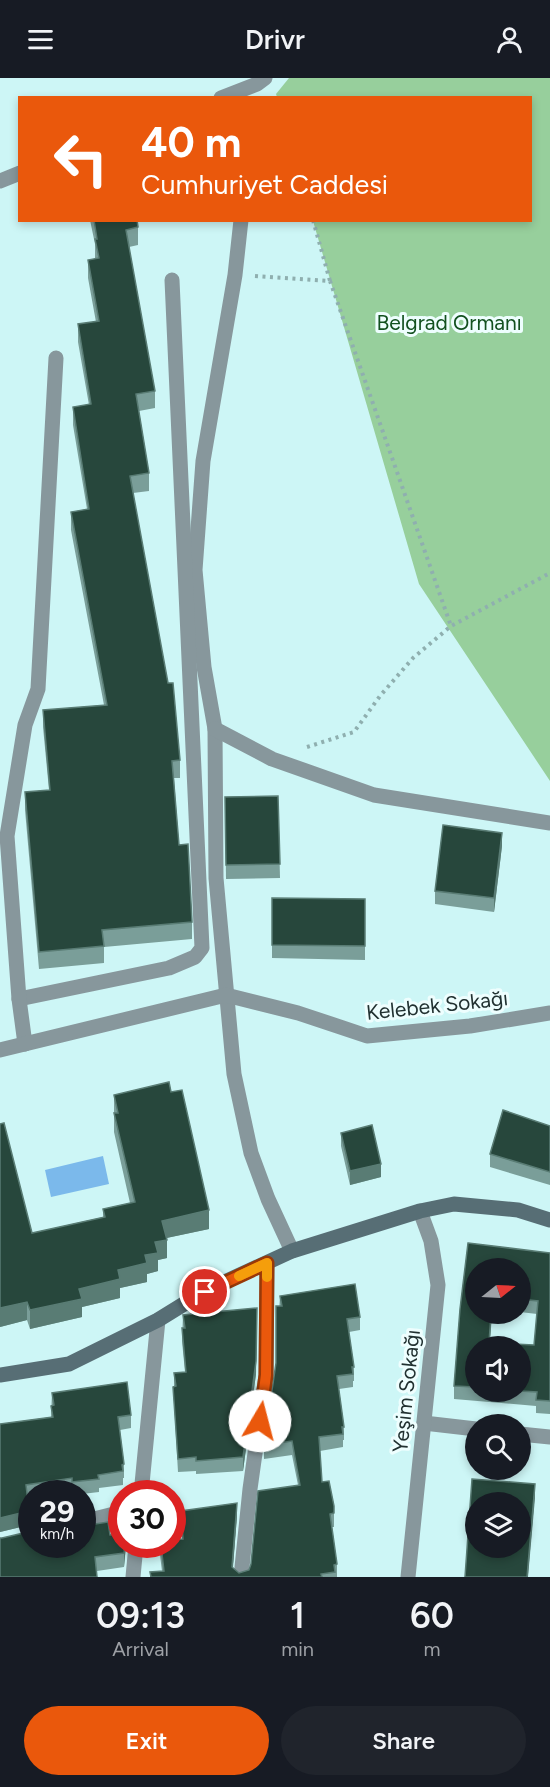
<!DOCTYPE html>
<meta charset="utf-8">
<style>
body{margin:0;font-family:Figtree,sans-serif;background:#20242c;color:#f1f3f6;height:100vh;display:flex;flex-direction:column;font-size:22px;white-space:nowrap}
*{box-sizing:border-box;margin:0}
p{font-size:20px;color:#9ea1a6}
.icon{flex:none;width:33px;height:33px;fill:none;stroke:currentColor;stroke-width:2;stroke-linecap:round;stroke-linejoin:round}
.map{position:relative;height:1499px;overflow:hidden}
.panel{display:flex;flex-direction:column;background:#171b24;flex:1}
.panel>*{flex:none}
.banner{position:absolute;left:18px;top:18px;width:514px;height:126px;border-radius:0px;box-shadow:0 3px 9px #0003;background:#ea580c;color:#fff;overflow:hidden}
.needle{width:39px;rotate:72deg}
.controls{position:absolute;left:465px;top:1180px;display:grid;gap:12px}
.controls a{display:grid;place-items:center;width:66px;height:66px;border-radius:50%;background:#171b24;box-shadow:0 3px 9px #0003;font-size:30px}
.speed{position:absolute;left:18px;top:1402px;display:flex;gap:12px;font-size:30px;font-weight:700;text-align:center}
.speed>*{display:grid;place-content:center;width:78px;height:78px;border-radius:50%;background:#171b24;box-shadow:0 3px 9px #0003;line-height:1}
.speed small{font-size:15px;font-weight:400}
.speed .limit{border:9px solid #d22;background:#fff;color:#111}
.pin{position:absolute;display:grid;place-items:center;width:51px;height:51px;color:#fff;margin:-26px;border:3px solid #fff;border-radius:50%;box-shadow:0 2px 6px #0007}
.me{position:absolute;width:66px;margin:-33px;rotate:8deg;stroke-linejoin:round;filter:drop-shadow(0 0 4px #0008)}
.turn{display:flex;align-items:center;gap:21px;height:126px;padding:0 24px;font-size:27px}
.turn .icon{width:78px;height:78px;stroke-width:2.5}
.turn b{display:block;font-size:42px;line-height:51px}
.eta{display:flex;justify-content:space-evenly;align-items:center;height:102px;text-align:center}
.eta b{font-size:36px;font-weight:600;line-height:42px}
.button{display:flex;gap:12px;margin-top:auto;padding:12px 24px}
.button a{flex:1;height:69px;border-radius:36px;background:#ea580c;color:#fff;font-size:24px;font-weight:600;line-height:69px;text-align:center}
.button a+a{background:#20242c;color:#f1f3f6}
header{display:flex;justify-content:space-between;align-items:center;height:78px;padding:0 24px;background:#171b24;font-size:27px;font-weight:600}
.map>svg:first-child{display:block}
.green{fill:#97cf9c}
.water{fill:#7bb9eb}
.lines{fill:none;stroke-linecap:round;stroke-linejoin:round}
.path{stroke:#8fafaf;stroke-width:4;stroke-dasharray:3 4.5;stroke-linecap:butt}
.street{stroke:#87979c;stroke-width:15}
.secondary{stroke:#576e75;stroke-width:15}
.wall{fill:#7a9e99;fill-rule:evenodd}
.shaded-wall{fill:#597c74}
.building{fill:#27473c;stroke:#597c74;stroke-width:1.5;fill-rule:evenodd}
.route-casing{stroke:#983908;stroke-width:15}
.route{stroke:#ea580c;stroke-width:10}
.slow{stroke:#f59e0b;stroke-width:10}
.labels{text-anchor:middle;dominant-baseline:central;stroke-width:6;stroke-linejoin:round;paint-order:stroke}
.park-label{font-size:21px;fill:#12511f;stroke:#eefefe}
.street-label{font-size:21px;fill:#213131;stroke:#eefefe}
</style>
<header><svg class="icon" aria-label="menu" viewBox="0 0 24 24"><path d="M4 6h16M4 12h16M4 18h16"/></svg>Drivr<svg class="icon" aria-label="person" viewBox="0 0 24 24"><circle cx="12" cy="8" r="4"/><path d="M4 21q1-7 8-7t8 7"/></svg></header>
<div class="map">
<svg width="550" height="1499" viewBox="0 0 550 1499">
<rect width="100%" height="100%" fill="#cdf6f6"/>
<!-- green -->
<path class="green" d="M289,0H550V703L419,506L313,143L531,142V20L277,19L276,16Z"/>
<!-- water -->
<path class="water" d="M103,1078L109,1106L51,1119L45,1092Z"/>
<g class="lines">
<!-- path -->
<g class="path">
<path d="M313,142L330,203"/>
<path d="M255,198L330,203L451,548"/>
<path d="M307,669L354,654L380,618L413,580L451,548L550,495"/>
</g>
<!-- street -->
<g class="street">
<path d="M221,20L257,6L265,0"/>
<path d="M0,103L20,95"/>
<path d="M241,142L235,197L203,383L195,492L204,589L215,651L216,800L234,996L251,1075L268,1121L292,1173"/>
<path d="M215,651L272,681L374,717L550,745"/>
<path d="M19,921L169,890L195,879L202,870L172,202"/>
<path d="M25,966L19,921L7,758L25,647L38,611L56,280"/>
<path d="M0,972L226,917L298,935L367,958L470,948L550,935"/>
<path d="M424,1345L476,1351"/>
<path d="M520,1356L550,1359"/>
<path d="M141,1416L158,1242"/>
<path d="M82,1444L122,1434"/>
<path d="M133,1499L136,1467"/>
<path d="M241,1499L250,1411L266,1297L267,1185"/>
<path d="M408,1499L438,1207L431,1163L420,1133"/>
</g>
<!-- secondary -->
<path class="secondary" d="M0,1297L69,1286L158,1242L205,1213L292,1173L420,1133L454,1126L518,1132L550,1142"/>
</g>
<!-- wall -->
<g class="wall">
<path d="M90,142H137L138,149V167L129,169L155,313V330L139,333L149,395V413L133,415L180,682V700H174L179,767L192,844V861L104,869V885L39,891L25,732V714L49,712L43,649V632L104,627L71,452V434L87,431L73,347V329L89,327L78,264V246L96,244L88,200V182L95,181V166Z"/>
<path d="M278,718L280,800L226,801L225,719Z"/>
<path d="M502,768L494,834L435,826V813Z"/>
<path d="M272,820L365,821V882L272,880Z"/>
<path d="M114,1017L209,1151L166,1160L167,1180L158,1182V1193L147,1196V1204L120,1210V1220L82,1229V1239L30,1251L27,1242L0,1249L32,1155L103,1139V1131L130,1125L114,1054Z"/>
<path d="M550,1048V1107L490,1089V1076Z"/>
<path d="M341,1055L381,1099L350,1107L341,1068Z"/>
<path d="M468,1165L550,1175V1336L536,1335V1328L454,1321V1308L460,1231ZM476,1191H520V1234L537,1236L534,1267L490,1265L492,1236H476ZM476,1269H520V1314H476Z"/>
<path d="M280,1218L360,1239V1252L349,1254L354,1289V1303H353V1309L339,1311L344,1349V1362H343V1369L320,1373L322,1404L334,1435V1449H332L337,1486V1499H150V1494L162,1493L160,1477V1467H172L182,1461L181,1433L237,1438L233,1490L239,1495L249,1492L298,1407L292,1377L264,1381V1367L276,1285Z"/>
<path d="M183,1237L256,1296L243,1393L196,1396V1393L178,1394L173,1309L174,1308V1295L185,1294L182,1263Z"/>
<path d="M52,1315L131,1337V1350L120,1352L124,1386V1400H123V1407L99,1410V1414L82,1416H72V1414L56,1416H32V1419L28,1420L29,1447L0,1454V1346L51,1339Z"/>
<path d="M110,1457L126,1467L124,1489L97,1493L32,1467Z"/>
</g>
<!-- shaded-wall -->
<g class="shaded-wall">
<path d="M502,755V768L494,834V820Z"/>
<path d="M381,1086V1099L350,1107V1093Z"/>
<path d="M209,1132V1151L162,1161V1143Z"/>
<path d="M167,1162V1180L158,1182V1193L147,1196V1204L120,1210V1220L82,1229V1239L30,1251V1232L79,1211L118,1192L145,1177L155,1164Z"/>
<path d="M27,1224V1242L0,1249V1230Z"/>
<path d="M257,1230L256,1296L243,1393V1379Z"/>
<path d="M491,1236H492L489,1269Z"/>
<path d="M535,1406V1420L528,1499H527Z"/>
<path d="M237,1425V1438L232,1499V1489Z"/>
<path d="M29,1433V1447L0,1454V1440Z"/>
<path d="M125,1467H126L124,1489V1475Z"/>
</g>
<!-- building -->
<g class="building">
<path d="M94,142H137L138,149L126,152L155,313L136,316L149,395L130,398L168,605H173L180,682L172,683L179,767L188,766L192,844L102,852L104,868L39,874L25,714L50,712L43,632L107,627L71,434L89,431L73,329L91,326L78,246L99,243L88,182L99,180L95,161H97Z"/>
<path d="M278,718L280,786L226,787L225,719Z"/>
<path d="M443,747L502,755L494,820L435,813Z"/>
<path d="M272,820L365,821V868L272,867Z"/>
<path d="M169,1004L171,1014L182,1012L209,1132L162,1143L167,1162L155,1164L158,1175L145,1177L147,1185L118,1192L120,1201L79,1211L82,1221L30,1232L27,1224L0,1230V1046L4,1045L32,1155L105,1139L103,1131L135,1124L114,1035H118L114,1017Z"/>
<path d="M503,1032L550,1048V1094L490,1076Z"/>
<path d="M372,1047L381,1086L350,1093L341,1055Z"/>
<path d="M468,1165L550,1175V1323L536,1322L537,1314L520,1313V1269H476V1309L454,1308L460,1231ZM476,1191H520V1221L538,1223L534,1267L489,1265L491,1236H476Z"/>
<path d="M355,1206L360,1239L347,1241L354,1289H352L353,1296L337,1298L344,1349H342L343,1356L319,1359L322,1404L329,1403L334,1428V1435L330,1436L337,1486L334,1487L335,1494L321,1496L322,1499H151L150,1494L164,1493L161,1467H172V1462L183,1461L181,1433L237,1425L232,1489L239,1495L249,1492L251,1486L258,1413L300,1407L292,1363L264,1367L276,1285V1228H282L280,1218Z"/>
<path d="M257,1230L256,1283L243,1379L196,1383V1379L178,1381L173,1309L176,1308L174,1295L186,1294L182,1250H185L183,1237Z"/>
<path d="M127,1304L131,1337L118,1339L124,1386L122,1387L123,1393L98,1397L99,1401L72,1404V1400L26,1407L29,1433L0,1440V1346L53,1339L51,1328L54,1327L52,1315Z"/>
<path d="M472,1401L535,1406L527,1499H465ZM476,1425H520V1470H476Z"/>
<path d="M108,1444L110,1457L122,1456V1467H125L124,1475L95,1479L97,1499H0V1460H2L32,1453V1467H82V1448Z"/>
</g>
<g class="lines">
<defs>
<path id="route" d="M205,1214L267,1185L266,1297L260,1343"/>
</defs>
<!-- route casing -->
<use href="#route" class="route-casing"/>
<!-- route -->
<use href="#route" class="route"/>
<!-- slow -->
<path class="slow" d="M239,1198L267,1185V1199"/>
</g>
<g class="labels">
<!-- park labels -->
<g class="park-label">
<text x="449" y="244">Belgrad Ormanı</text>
</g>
<!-- street labels -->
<g class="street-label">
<text transform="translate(437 927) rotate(-6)">Kelebek Sokağı</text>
<text transform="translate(406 1313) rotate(-84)">Yeşim Sokağı</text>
</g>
</g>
</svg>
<div class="controls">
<a><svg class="needle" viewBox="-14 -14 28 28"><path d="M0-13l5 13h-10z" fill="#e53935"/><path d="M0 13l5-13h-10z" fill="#9ea1a6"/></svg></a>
<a><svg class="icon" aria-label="sound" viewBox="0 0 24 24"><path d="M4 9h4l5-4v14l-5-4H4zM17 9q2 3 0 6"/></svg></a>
<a><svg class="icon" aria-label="search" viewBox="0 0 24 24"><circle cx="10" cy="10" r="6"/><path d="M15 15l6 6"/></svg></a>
<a><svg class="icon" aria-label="layers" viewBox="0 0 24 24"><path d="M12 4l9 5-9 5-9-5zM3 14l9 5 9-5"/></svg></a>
</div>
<div class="speed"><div>29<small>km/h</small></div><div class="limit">30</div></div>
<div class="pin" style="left:205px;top:1214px;background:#d93025"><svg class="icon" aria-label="arrive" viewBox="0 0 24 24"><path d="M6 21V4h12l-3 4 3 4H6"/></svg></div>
<svg class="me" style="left:260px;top:1343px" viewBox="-20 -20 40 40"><circle r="19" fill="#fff"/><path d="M0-13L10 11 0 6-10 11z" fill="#ea580c"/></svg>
<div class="banner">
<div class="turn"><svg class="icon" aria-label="left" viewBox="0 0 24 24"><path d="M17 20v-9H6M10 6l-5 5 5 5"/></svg><div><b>40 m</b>Cumhuriyet Caddesi</div></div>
</div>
</div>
<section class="panel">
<div class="eta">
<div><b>09:13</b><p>Arrival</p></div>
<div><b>1</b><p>min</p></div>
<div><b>60</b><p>m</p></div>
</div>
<div class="button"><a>Exit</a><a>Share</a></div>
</section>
